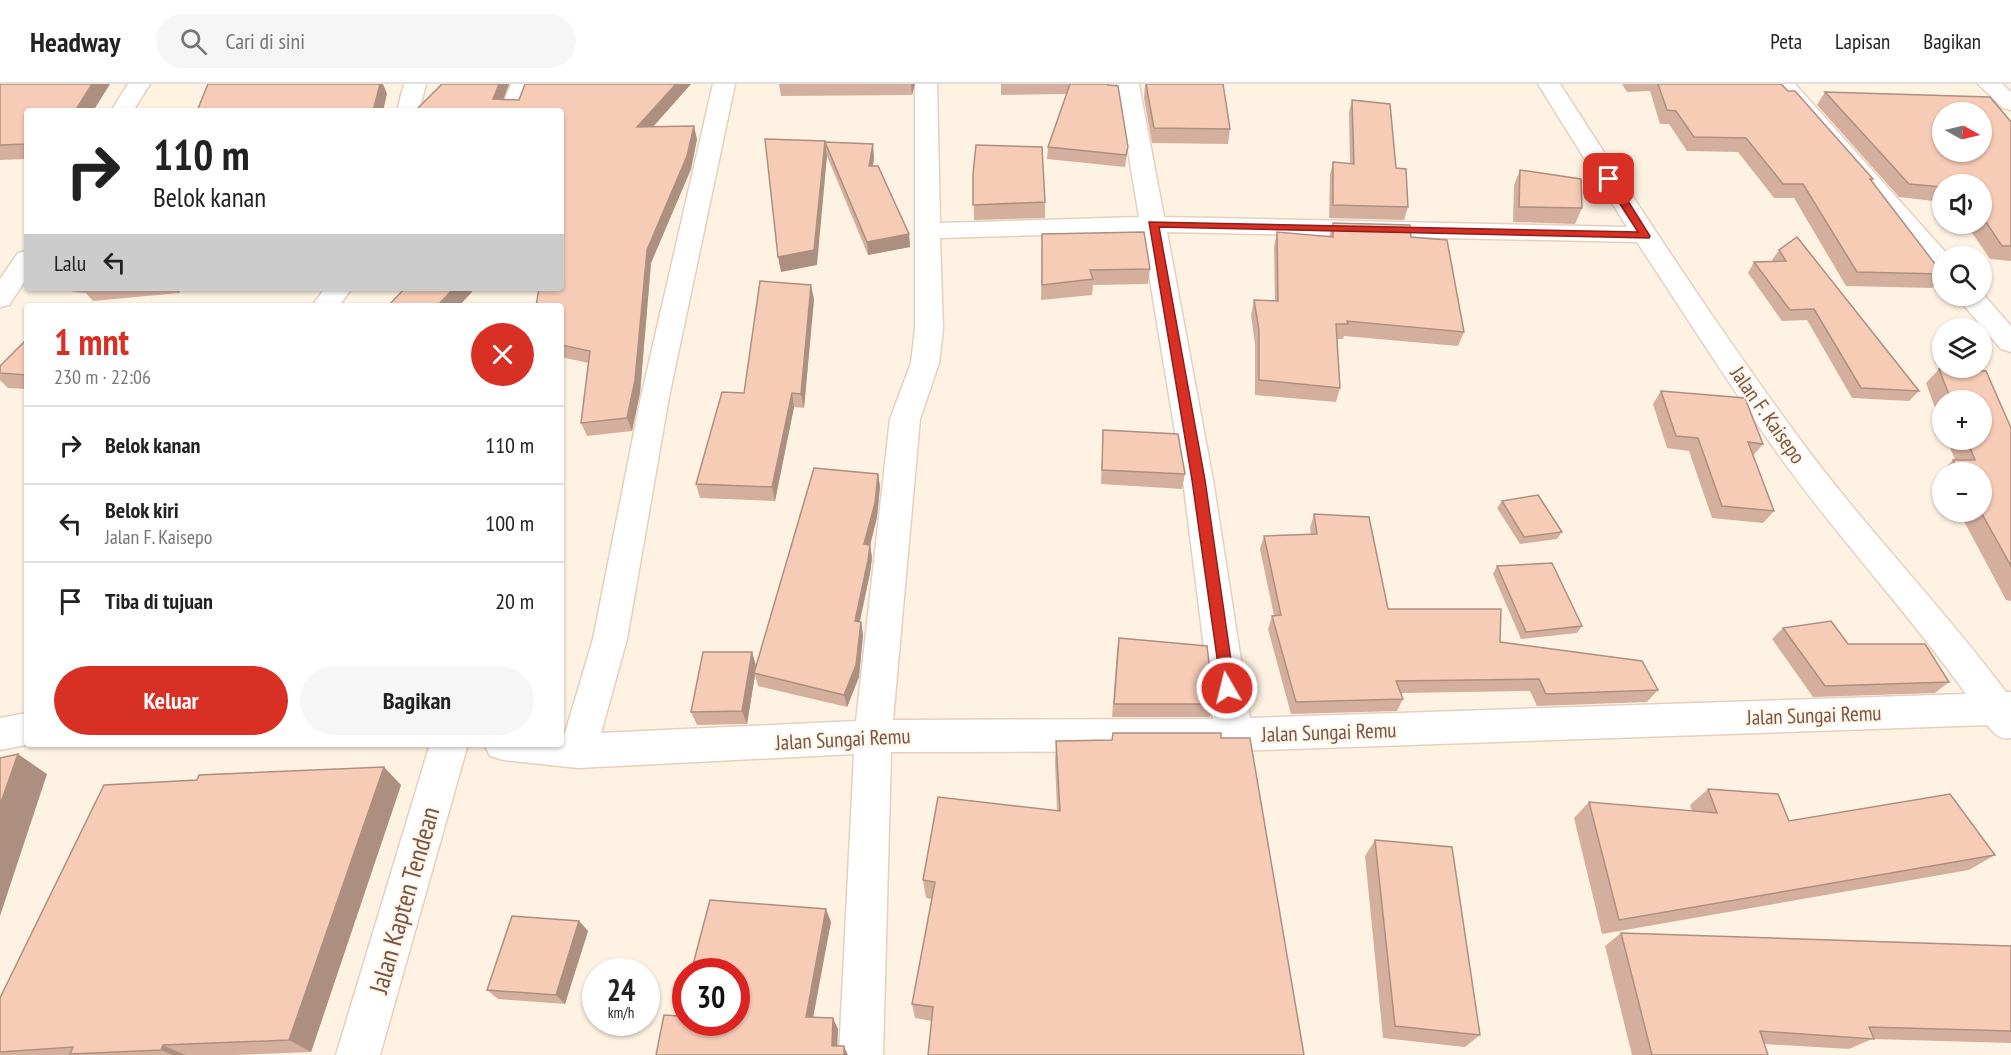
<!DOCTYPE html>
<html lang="id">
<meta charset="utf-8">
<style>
body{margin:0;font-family:"PT Sans Narrow",sans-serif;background:#f6f6f6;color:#222;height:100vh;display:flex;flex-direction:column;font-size:22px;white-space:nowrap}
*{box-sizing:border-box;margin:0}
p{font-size:20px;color:#767676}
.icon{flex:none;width:33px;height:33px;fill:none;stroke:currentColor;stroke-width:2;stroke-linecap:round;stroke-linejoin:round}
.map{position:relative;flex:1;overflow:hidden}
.details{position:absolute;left:24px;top:219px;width:540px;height:444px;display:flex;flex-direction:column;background:#fff;border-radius:6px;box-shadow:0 2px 4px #0004}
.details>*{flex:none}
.banner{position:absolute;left:24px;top:24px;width:540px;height:183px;border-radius:6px;box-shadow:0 2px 4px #0004;background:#fff;color:#222;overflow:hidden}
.needle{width:39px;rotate:98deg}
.buttons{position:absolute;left:1932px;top:18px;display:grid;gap:12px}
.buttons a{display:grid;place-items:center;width:60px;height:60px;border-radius:50%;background:#fff;box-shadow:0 2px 4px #0004;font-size:30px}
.speed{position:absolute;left:582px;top:874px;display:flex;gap:12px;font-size:30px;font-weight:700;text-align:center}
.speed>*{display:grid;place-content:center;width:78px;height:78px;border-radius:50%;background:#fff;box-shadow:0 2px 4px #0004;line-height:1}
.speed small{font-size:15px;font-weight:400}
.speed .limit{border:9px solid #d22;background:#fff;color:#111}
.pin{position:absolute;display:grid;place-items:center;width:51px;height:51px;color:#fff;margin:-26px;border-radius:12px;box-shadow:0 3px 9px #0006}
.me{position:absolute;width:66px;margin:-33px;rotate:352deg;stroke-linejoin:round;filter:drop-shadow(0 0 4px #0008)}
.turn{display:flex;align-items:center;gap:21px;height:126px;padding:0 30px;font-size:27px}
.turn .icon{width:78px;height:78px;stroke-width:2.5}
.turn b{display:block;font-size:42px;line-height:51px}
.then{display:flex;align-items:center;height:57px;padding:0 30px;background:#0003;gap:12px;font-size:22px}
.round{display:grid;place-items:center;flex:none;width:63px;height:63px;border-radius:32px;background:#f6f6f6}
.head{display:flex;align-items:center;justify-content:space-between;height:102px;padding:0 30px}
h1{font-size:36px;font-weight:600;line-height:45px;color:#d93025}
.button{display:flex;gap:12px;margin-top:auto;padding:12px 30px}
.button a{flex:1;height:69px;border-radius:36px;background:#d93025;color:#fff;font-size:24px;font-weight:600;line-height:69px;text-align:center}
.button a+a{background:#f6f6f6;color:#222}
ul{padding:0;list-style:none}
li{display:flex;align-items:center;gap:18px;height:78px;padding:0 30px;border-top:2px solid #e0e0e0}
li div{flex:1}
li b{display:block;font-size:22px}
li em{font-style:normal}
header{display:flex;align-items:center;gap:36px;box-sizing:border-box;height:84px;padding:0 30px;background:#fff;border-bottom:2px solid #e0e0e0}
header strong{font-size:28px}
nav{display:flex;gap:33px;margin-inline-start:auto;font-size:21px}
.search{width:420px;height:54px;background:#f6f6f6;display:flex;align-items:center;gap:15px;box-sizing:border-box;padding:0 21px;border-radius:33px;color:#767676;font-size:22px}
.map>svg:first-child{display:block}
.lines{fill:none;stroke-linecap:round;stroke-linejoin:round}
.minor-casing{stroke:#e6cfbe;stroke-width:3}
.minor{fill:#fff;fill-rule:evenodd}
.wall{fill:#d4af9d}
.shaded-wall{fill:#ad8f80}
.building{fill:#f7ccb7;stroke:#ad8f80;stroke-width:1.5;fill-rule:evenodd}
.route{fill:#d93025;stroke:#8d1f18;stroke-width:1.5}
.labels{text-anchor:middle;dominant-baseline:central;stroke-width:4.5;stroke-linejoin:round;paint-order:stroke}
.street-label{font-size:21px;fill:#795545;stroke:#fff6ea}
.near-street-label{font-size:26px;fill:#795545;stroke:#fff6ea}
</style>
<header>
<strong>Headway</strong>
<div class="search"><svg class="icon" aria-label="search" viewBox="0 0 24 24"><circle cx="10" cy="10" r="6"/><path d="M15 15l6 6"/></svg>Cari di sini</div>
<nav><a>Peta</a><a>Lapisan</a><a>Bagikan</a></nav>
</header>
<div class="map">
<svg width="2011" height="971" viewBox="0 0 2011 971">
<rect width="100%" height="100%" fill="#fef2e2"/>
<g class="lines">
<defs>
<g id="minor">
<path d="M128,0H150L133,27H111Z"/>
<path d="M404,0H426L419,27H397Z"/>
<path d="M511,0H533L522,27H500Z"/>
<path d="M713,0H735L669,313L627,555L601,649L856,637L890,335L911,279L915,245V0H937L940,139L1139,133L1117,0H1139L1164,133L1627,143L1538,0H1560C1637,120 1715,240 1799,354C1864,443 1941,521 2006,608H2011V654C2000,657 1993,648 1987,641L1234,667L891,668L883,971H839L854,670L578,684L503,676L490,672L484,660H561V649H565L593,555L641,313ZM1142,148L1183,396L1213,635L893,636L920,335L939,279L943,245L940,154ZM1167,148L1637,158C1684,229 1729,301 1778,370C1837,453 1907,527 1966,610L1250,634L1213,396Z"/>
<path d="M1772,0H1795L1949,172H1942V188L1933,186Z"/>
<path d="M1978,0H2002L2011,8V26L2003,24Z"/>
<path d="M27,167V194L9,221L0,223V195L18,169Z"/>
<path d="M325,204H352L339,222H312Z"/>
<path d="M1982,209L2011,242V268L2001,265L1956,212Z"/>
<path d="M27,629V660H30L0,666V634Z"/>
<path d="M430,660H468L380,971H336Z"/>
</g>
</defs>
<!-- minor casing -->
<use href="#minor" class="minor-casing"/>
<!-- minor -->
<use href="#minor" class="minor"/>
</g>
<!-- wall -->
<g class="wall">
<path d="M0,0H110L93,27H27V75L0,76Z"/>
<path d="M509,0L503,16H519L525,0H691L653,43L697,55L691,85L651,179L640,309L632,347L587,352L581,339L588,279L561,273V27H415Z"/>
<path d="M779,0H915L912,11L781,12Z"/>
<path d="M1001,0H1109L1128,63L1125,83L1047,75L1048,63L1067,10L1001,11Z"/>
<path d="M1145,0L1230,45L1228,60L1152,59L1144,14Z"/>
<path d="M1622,0H1781L1873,95L1872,97L1942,189V192L1932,204L1846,202L1794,114H1774L1738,68L1687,67L1669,40H1660L1650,7L1627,8Z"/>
<path d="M1825,8L2011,38V177L1990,175L1966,140H1982V100H1942V118L1899,113L1817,21Z"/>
<path d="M1352,16L1396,84L1408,123L1404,136L1329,134L1330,91L1333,78L1350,80L1349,29Z"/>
<path d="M825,58L874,73L873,82L909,150L910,163L868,171L827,72Z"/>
<path d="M1520,86L1582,124L1575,140L1513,138L1514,101Z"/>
<path d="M973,90L1045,118V134L974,136Z"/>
<path d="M1333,139L1411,153L1464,248L1458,262L1344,252L1343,255H1337L1340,304L1336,318L1255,311V261L1251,231L1254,216H1275L1274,163L1277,148L1329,153Z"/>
<path d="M1042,150L1150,185L1148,200L1093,201L1092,211L1041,216Z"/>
<path d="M1779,166L1919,307L1909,317L1852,314L1807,236L1782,237L1748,189L1754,178H1773L1772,176Z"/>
<path d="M70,204H181L179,209L93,217L86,209L73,208Z"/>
<path d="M814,215L804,324L794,323L775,417L700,414L696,400L744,309Z"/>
<path d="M27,256V305L8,304L0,296V282Z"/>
<path d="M1939,285L1986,287L2011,344V517L2006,516L1959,428H1982V388H1942V397L1939,390L1953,376H1955L1947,356H1982V316H1942V343L1926,299Z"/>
<path d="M1661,307L1763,360L1753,372L1774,427L1763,439L1712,434L1689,367L1667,364L1653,320Z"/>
<path d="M1103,346L1185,390L1182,405L1101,400Z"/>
<path d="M878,390L880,403L877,433L870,461L872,474L870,489L860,538H861L863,551L859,593L847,623L758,602L755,591L747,640L697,641L691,628L752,568L756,582Z"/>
<path d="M1502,417L1562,448L1557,455L1520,460L1497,424Z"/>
<path d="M1314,430L1388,525L1658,606L1647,618L1537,622L1530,607L1401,609L1403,615L1397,627L1291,630L1268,545L1272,532H1274L1260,465L1264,452L1311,451L1310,444Z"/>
<path d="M1497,482L1582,542L1577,549L1521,555L1493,490Z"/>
<path d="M1783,544L1848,560L1949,598L1935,609L1813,613L1772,555Z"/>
<path d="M1119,554L1214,620L1210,633H1112L1117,567Z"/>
<path d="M1113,649H1221L932,937L915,934L912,920L932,815L926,814L923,796L1057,726L1055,677L1056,657L1112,656Z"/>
<path d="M401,701L311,968L235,971H0V914Z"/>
<path d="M1708,705L1789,737L1995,771L1969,786L1602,850L1574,734L1589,718L1692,727L1690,721Z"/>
<path d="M1375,756L1480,951L1465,963L1383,954L1365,772Z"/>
<path d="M579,837L588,847L565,920L498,915L487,906Z"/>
<path d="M1621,849L2011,862V959L1872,955L1849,965L1764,960L1768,971H1632L1605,862Z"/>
</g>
<!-- shaded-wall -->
<g class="shaded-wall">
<path d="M92,0H110L93,27H75Z"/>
<path d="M374,0H383L387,10L383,27H373Z"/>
<path d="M499,0H509L499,27L493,15Z"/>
<path d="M676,0H691L641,56L637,43Z"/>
<path d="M911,0H915L912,11Z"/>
<path d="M694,42L697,55L691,85L651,179L640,309L632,347L627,334L647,166Z"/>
<path d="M825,57L827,72L817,181L781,188L778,173Z"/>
<path d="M873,60L874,73L871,96L869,82Z"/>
<path d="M909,150L910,163L868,171L867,158Z"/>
<path d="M811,201L814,215L804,324L801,310Z"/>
<path d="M176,204H181L179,209Z"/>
<path d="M454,204H470L472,208L459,222H437Z"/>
<path d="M792,309L794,323L775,417L772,403Z"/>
<path d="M878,390L880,403L877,433L867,474L864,460Z"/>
<path d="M870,461L872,474L870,489L857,549L855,537Z"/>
<path d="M861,538L863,551L859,593L847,623L844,611Z"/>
<path d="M752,568L756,582L754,589L755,591L747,640L742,627Z"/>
<path d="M18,670L47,690L0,832V721Z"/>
<path d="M384,683L401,701L311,968L289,956Z"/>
<path d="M826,825L831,838L811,945L806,933Z"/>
<path d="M579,837L588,847L565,920L556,911Z"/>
<path d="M833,934L838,945L837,971L832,962Z"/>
<path d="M163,961L185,971H172L161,966Z"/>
<path d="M844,962L848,971H844Z"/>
</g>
<!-- building -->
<g class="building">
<path d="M0,0H92L75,27H27V60L0,61Z"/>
<path d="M208,0H380L373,27H197Z"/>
<path d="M442,0H499L493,15L519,16L525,0H676L637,43L694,42L687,72L647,166L635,296L627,334L581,339L590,267L561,261V222H536L539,204H561V27H415Z"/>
<path d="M1070,0H1108V1L1118,2L1128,63L1126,71L1048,63Z"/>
<path d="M1146,0H1223L1230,45L1154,44Z"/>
<path d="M1658,0H1781L1788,7H1795L1873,95H1870L1942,189V190L1857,188L1803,100H1783L1746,54L1694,53L1676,27L1667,26Z"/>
<path d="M1825,8L1990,13L2011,38V162H2002L1982,132V100H1942V103L1909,100ZM1942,28H1982V68H1942Z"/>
<path d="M1352,16L1390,20L1396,84L1406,85L1408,123L1333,121V78L1354,80Z"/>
<path d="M765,55L825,57L814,166L778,173Z"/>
<path d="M825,58L873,60L869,82H878L909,150L867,158Z"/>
<path d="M976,61L1042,63L1045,118L973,121V90Z"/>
<path d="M1520,86L1581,95L1582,124L1519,123Z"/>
<path d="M1333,139L1410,141L1411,153L1447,156L1464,248L1347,237L1348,240H1336L1340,304L1259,296V246L1254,216L1278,217L1277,148L1333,153Z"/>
<path d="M1144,148L1150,185L1090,186L1093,195L1042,201V150Z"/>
<path d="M1797,153L1919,307L1861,304L1814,225L1790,226L1754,178L1786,177L1779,166Z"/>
<path d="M760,197L811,201L801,310L792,309L772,403L696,400L722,308L744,309Z"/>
<path d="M405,204H454L437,222H388Z"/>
<path d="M26,256H27V291L0,289V282Z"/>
<path d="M1939,285L1986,287L2011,344V482L1981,428L1982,388H1959L1953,376H1975L1967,356H1982V316H1951Z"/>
<path d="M1661,307L1745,314L1763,360L1748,358L1774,427L1722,422L1698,354L1676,352Z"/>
<path d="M1103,346L1178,350L1185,390L1102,386Z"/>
<path d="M814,384L878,390L875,419L864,460L870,461L868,476L855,537L861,538L856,581L844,611L754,589Z"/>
<path d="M1538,411L1562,448L1524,453L1502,417Z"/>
<path d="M1314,430L1369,433L1388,525H1501L1500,558L1642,577L1658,606L1546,610L1539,595L1396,597L1403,615L1296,618L1272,532L1281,531L1264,452L1317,450Z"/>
<path d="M1552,479L1582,542L1526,548L1497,482Z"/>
<path d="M1831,537L1848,560H1925L1949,598L1825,602L1783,544Z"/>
<path d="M1119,554L1207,562L1214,620H1114Z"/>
<path d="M703,568H752L742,627L691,628Z"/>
<path d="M1113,649H1221V654H1250L1304,971H928L933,923L912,920L935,798L923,796L938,713L1060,727L1056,657L1112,656Z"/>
<path d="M18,670L0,721V674Z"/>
<path d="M384,683L289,956L163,961L161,966L70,970L73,963L0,968V914L104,701L197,696L199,691Z"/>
<path d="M1708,705L1778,710L1789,737L1950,710L1995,771L1619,836L1589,718L1717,729Z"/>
<path d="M1375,756L1452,763L1480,951L1395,942Z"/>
<path d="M710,816L826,825L806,933L833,934L832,962H844V971H656L664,931L680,932L686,911V939H736V888H691Z"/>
<path d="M512,832L579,837L556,911L487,906Z"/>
<path d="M1621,849L2011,862V947L1869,943L1874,955L1760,947L1768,971H1652Z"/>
</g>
<!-- route -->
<path class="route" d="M1606,93H1613L1650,152L1649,154L1159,143L1205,396L1235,604L1233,609H1222L1192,396L1149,138L1638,148L1604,95Z"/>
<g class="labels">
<!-- street labels -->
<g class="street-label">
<text transform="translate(1768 331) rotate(55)">Jalan F. Kaisepo</text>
<text transform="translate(1814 631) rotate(-2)">Jalan Sungai Remu</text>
<text transform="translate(1329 648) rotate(-2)">Jalan Sungai Remu</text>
<text transform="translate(843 655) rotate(-3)">Jalan Sungai Remu</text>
</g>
<!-- near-street labels -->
<g class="near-street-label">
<text transform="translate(404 816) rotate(-74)">Jalan Kapten Tendean</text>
</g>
</g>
</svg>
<div class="buttons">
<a><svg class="needle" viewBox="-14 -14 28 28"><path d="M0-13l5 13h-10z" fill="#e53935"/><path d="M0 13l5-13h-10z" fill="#767676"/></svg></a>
<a><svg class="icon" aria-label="sound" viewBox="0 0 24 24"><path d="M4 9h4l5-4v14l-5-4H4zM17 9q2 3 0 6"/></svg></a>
<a><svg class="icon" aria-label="search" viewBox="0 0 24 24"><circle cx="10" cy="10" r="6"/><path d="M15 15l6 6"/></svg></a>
<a><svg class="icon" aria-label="layers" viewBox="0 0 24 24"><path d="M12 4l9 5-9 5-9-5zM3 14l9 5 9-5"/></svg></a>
<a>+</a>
<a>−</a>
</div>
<div class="speed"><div>24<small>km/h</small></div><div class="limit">30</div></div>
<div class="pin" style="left:1609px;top:95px;background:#d93025"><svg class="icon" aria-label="arrive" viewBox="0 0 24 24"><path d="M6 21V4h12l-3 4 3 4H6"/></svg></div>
<svg class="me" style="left:1227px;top:604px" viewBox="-20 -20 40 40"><circle r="17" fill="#d93025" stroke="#fff" stroke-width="3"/><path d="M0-11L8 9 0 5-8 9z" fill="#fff"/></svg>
<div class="banner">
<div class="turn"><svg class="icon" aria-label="right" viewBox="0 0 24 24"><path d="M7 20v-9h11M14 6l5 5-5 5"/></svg><div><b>110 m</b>Belok kanan</div></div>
<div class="then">Lalu<svg class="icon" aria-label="left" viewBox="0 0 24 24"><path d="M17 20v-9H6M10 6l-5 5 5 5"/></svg></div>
</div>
<section class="details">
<div class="head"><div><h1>1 mnt</h1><p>230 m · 22:06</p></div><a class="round" style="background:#d93025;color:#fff"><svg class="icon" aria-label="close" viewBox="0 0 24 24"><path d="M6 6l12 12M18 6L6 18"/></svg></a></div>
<ul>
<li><svg class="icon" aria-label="right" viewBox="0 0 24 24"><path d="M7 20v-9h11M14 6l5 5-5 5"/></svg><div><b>Belok kanan</b></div><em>110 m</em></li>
<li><svg class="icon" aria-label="left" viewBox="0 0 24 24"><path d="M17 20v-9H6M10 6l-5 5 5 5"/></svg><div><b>Belok kiri</b><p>Jalan F. Kaisepo</p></div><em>100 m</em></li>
<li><svg class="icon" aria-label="arrive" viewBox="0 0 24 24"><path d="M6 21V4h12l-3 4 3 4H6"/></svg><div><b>Tiba di tujuan</b></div><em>20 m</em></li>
</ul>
<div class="button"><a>Keluar</a><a>Bagikan</a></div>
</section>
</div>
